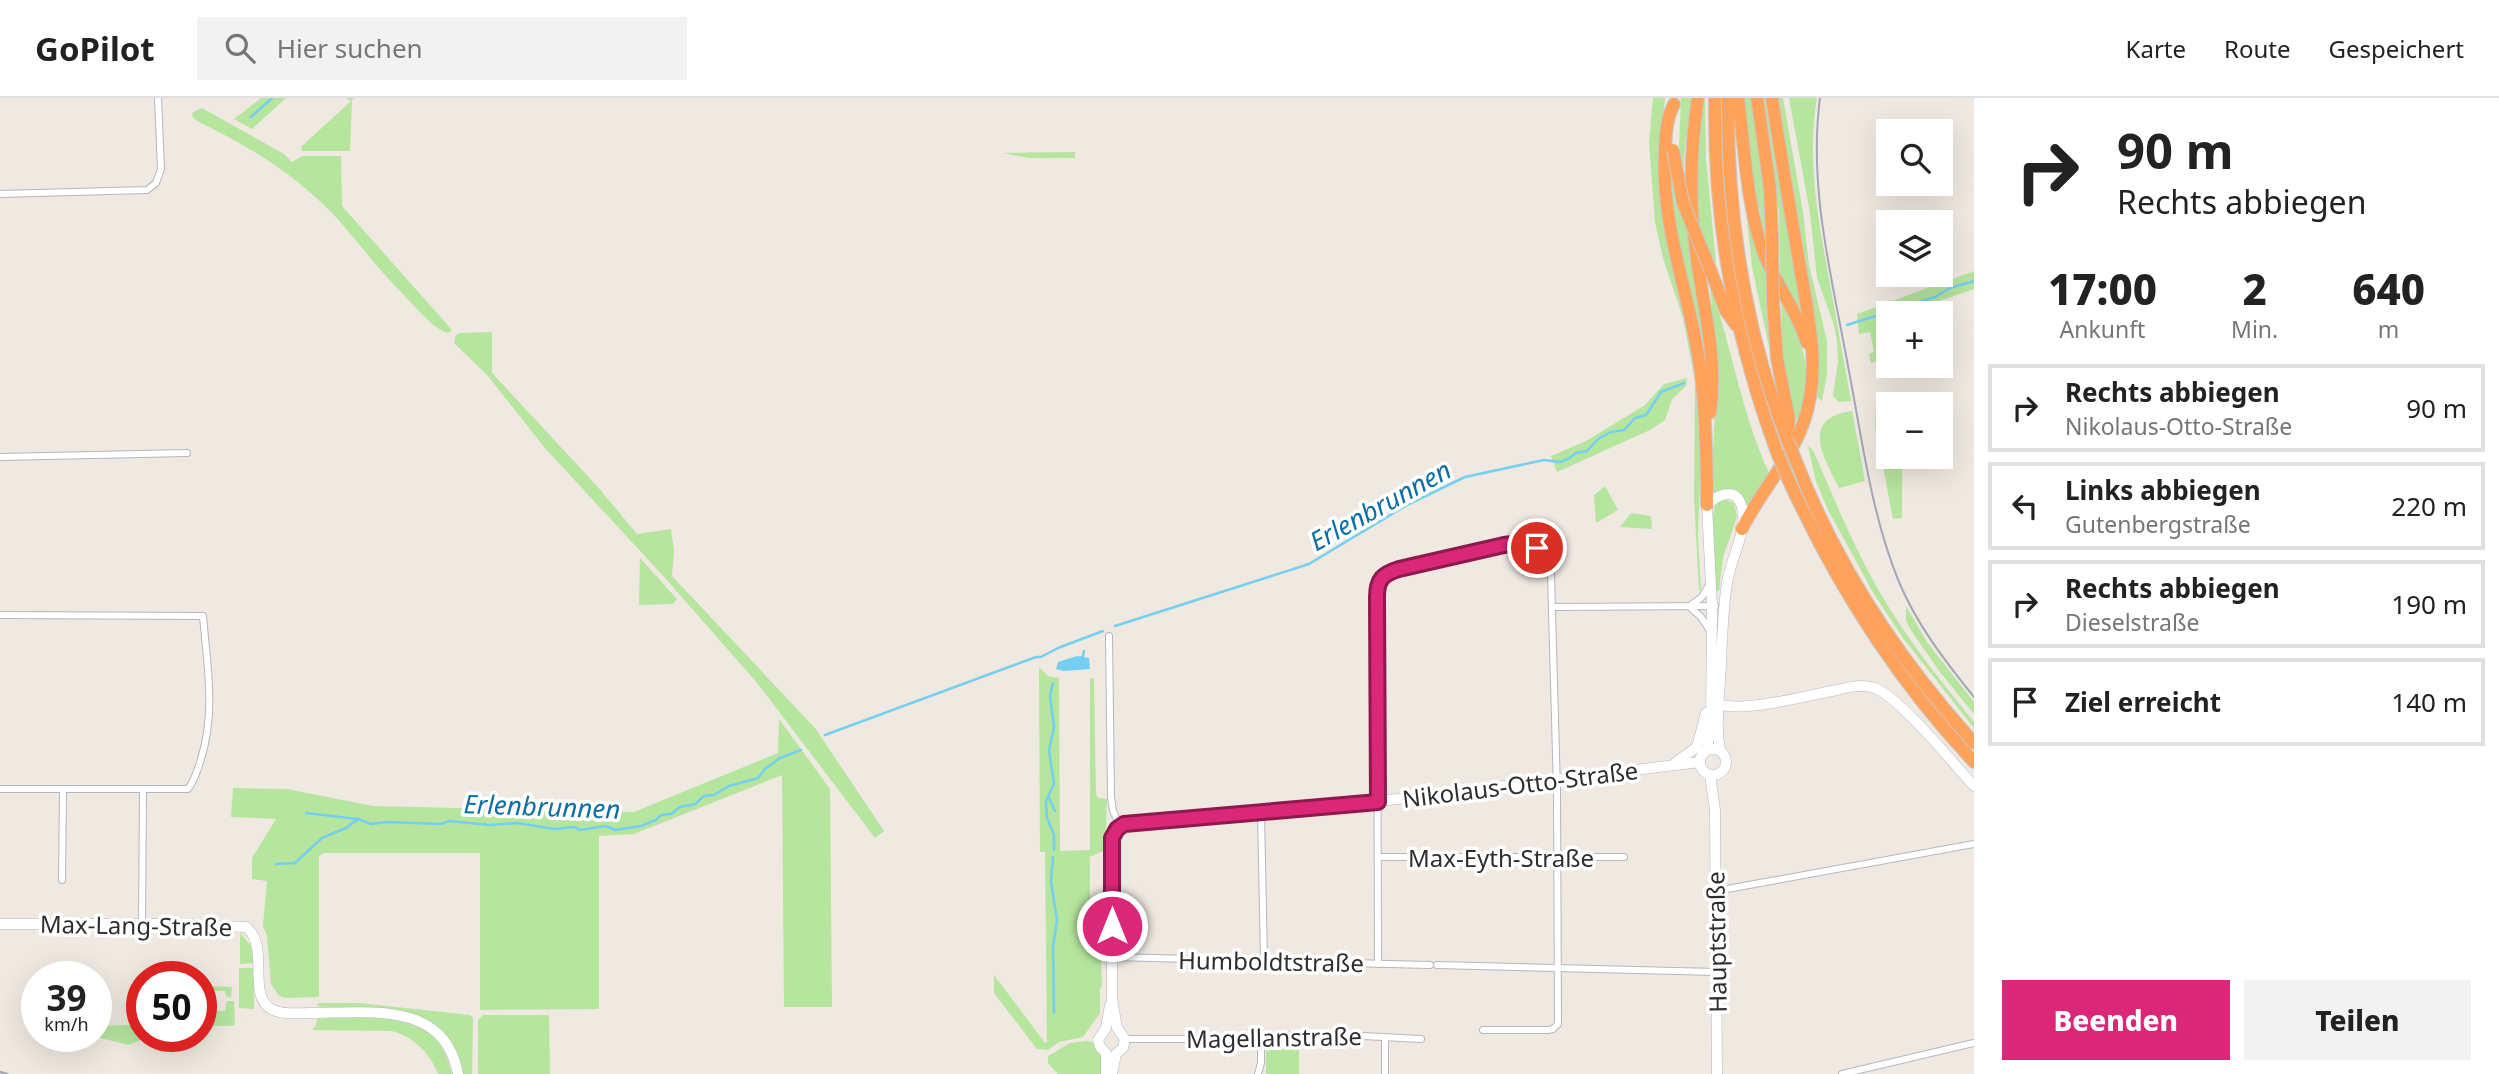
<!DOCTYPE html>
<html lang="de">
<meta charset="utf-8">
<style>
body{margin:0;font-family:"Noto Sans",sans-serif;background:#f2f2f2;color:#222;height:100vh;display:flex;flex-direction:column;font-size:26px;white-space:nowrap}
*{box-sizing:border-box;margin:0}
p{font-size:23px;color:#767676}
.icon{flex:none;width:38px;height:38px;fill:none;stroke:currentColor;stroke-width:2;stroke-linecap:round;stroke-linejoin:round}
.map{position:relative;flex:1;overflow:hidden}
.panel{display:flex;flex-direction:column;background:#fff;width:525px}
.panel>*{flex:none}
.guide{background:#fff;color:#222;overflow:hidden}
.controls{position:absolute;left:1876px;top:21px;display:grid;gap:14px}
.controls a{display:grid;place-items:center;width:77px;height:77px;border-radius:0px;background:#fff;box-shadow:0 7px 28px #0002;font-size:35px}
.speed{position:absolute;left:21px;top:863px;display:flex;gap:14px;font-size:35px;font-weight:700;text-align:center}
.speed>*{display:grid;place-content:center;width:91px;height:91px;border-radius:50%;background:#fff;box-shadow:0 7px 28px #0002;line-height:1}
.speed small{font-size:18px;font-weight:400}
.speed .limit{border:10px solid #d22;background:#fff;color:#111}
.pin{position:absolute;display:grid;place-items:center;width:60px;height:60px;color:#fff;margin:-30px;border:4px solid #fff;border-radius:50%;box-shadow:0 2px 7px #0007}
.me{position:absolute;width:77px;margin:-38px;rotate:0deg;stroke-linejoin:round;filter:drop-shadow(0 0 5px #0008)}
.turn{display:flex;align-items:center;gap:24px;height:147px;padding:0 28px;font-size:32px}
.turn .icon{width:91px;height:91px;stroke-width:2.5}
.turn b{display:block;font-size:49px;line-height:60px}
.eta{display:flex;justify-content:space-evenly;align-items:center;height:119px;text-align:center}
.eta b{font-size:42px;font-weight:800;line-height:49px}
.primary-button{display:flex;gap:14px;margin-top:auto;padding:14px 28px}
.primary-button a{flex:1;height:80px;border-radius:0px;background:#db2777;color:#fff;font-size:28px;font-weight:800;line-height:80px;text-align:center}
.primary-button a+a{background:#f2f2f2;color:#222}
ul{padding:0;list-style:none}
li{display:flex;align-items:center;gap:21px;height:88px;margin:0 14px 10px;padding:0 14px;border:4px solid #e0e0e0;border-radius:0px}
li div{flex:1}
li b{display:block;font-size:26px}
li em{font-style:normal}
header{display:flex;align-items:center;gap:42px;box-sizing:border-box;height:98px;padding:0 35px;background:#fff;border-bottom:2px solid #e0e0e0}
header strong{font-size:33px}
nav{display:flex;gap:38px;margin-inline-start:auto;font-size:24px}
.search{width:490px;height:63px;background:#f2f2f2;display:flex;align-items:center;gap:18px;box-sizing:border-box;padding:0 24px;border-radius:0px;color:#767676;font-size:26px}
main{display:flex;flex:1;min-height:0}
.map>svg:first-child{display:block}
.green{fill:#b6e59e}
.water{fill:#75cff0}
.lines{fill:none;stroke-linecap:round;stroke-linejoin:round}
.stream{stroke:#75cff0;stroke-width:2.5}
.street-casing{stroke:#b4b7c1;stroke-width:8}
.secondary-casing{stroke:#b4b7c1;stroke-width:11}
.highway-casing{stroke:#c9c9c9;stroke-width:14}
.street{stroke:#fff;stroke-width:6}
.secondary{stroke:#fff;stroke-width:10}
.highway{stroke:#ffa35c;stroke-width:12}
.tram{stroke:#a3a6b8;stroke-width:2}
.rail{stroke:#a3a6b8;stroke-width:2.5}
.highway-bridge-casing{stroke:#c9c9c9;stroke-width:14;stroke-linecap:butt}
.highway-bridge{stroke:#ffa35c;stroke-width:12}
.route-casing{stroke:#8e194d;stroke-width:18}
.route{stroke:#db2777;stroke-width:12}
.labels{text-anchor:middle;dominant-baseline:central;stroke-width:7;stroke-linejoin:round;paint-order:stroke}
.street-label{font-size:24px;fill:#2e2e2e;stroke:#fff}
.water-label{font-size:26px;font-style:italic;fill:#0d6fa3;stroke:#fff}
</style>
<header>
<strong>GoPilot</strong>
<div class="search"><svg class="icon" aria-label="search" viewBox="0 0 24 24"><circle cx="10" cy="10" r="6"/><path d="M15 15l6 6"/></svg>Hier suchen</div>
<nav><a>Karte</a><a>Route</a><a>Gespeichert</a></nav>
</header>
<main>
<div class="map">
<svg width="1974" height="976" viewBox="0 0 1974 976">
<rect width="100%" height="100%" fill="#efe9e1"/>
<!-- green -->
<g class="green">
<path d="M261,0H286L252,31L234,21Z"/>
<path d="M345,0H354L352,2L350,53H302L301,49L351,3Z"/>
<path d="M1653,0H1665L1660,52L1689,221L1702,325L1698,437L1701,493L1699,492L1694,401L1695,283L1683,220L1663,160L1655,124L1649,45Z"/>
<path d="M1681,0H1694L1689,38H1686L1683,76L1679,51Z"/>
<path d="M1701,0H1705L1706,61L1716,165H1713L1696,122L1695,94Z"/>
<path d="M1744,0H1753L1764,82L1768,138H1765L1759,110H1756L1746,33Z"/>
<path d="M1762,0H1767L1802,219L1780,180L1779,114Z"/>
<path d="M1777,0H1783L1803,114L1809,167L1827,243V276L1822,303L1816,298Z"/>
<path d="M1789,0H1817C1806,63 1819,125 1830,186C1837,225 1844,264 1851,303L1839,304L1833,298L1838,264L1837,243L1834,227L1817,180L1810,115Z"/>
<path d="M202,10L284,56L292,64L302,58H341L342,108L452,232L448,235C434,232 411,204 400,193C376,169 356,141 333,116C290,72 251,50 197,23L192,18L193,14Z"/>
<path d="M1075,54V60H1029L1003,55Z"/>
<path d="M1670,69L1688,137L1691,166L1694,167L1708,247L1705,274L1674,125L1669,91Z"/>
<path d="M1742,77L1765,168L1771,248L1769,249L1752,169Z"/>
<path d="M1974,173V191L1913,212L1911,215H1888V226L1877,228L1882,252L1888,250V259L1871,265L1869,256L1874,254L1870,234L1859,236L1857,216Z"/>
<path d="M1709,183C1731,246 1741,314 1769,375L1747,412L1733,393L1726,391L1711,396L1716,291L1709,208L1712,207Z"/>
<path d="M1781,197C1796,231 1813,264 1804,302C1802,310 1802,317 1796,322L1783,266Z"/>
<path d="M492,234V275L597,388L637,436L671,431L674,453L672,478L815,630L884,733L875,740L758,586L666,481L544,349L488,278L454,245L456,237L460,235Z"/>
<path d="M1687,280L1686,288L1672,301L1665,322L1650,332L1557,374L1551,358L1586,343L1645,307L1664,286Z"/>
<path d="M1902,297V306H1888V359H1902V420L1893,421L1875,328L1876,305Z"/>
<path d="M1852,313L1865,383L1839,390C1823,358 1800,320 1852,313Z"/>
<path d="M1808,348L1813,352C1834,400 1853,448 1879,493C1906,540 1940,582 1974,624V630L1903,540L1874,496L1827,410L1816,383Z"/>
<path d="M1605,388L1618,412L1596,425L1594,397Z"/>
<path d="M1723,401L1734,405L1737,419L1723,459L1719,493H1716L1713,417L1715,408Z"/>
<path d="M1631,415L1651,418L1652,431L1620,429Z"/>
<path d="M640,460L677,501L673,506L639,507Z"/>
<path d="M1906,508L1927,544L1974,604V616L1940,574L1912,534L1906,523Z"/>
<path d="M1039,569L1048,578L1059,580L1060,753L1090,752V580L1094,581L1096,696L1098,700L1107,701L1105,752L1090,759V827L1092,830H1100L1102,889L1100,890V915L1083,939L1059,944L1048,952L1037,951L994,895V877L1045,945L1047,944L1045,754H1040Z"/>
<path d="M779,621L830,691L832,909H784L782,677L634,736L599,738V911L480,912V755H323L319,759V899L285,900L279,898L271,886L267,838L263,828L267,783L252,781V760L276,721L231,719L233,690L287,691L373,708L634,714L778,655Z"/>
<path d="M240,835L251,848L253,865L240,866Z"/>
<path d="M239,870H254V911L239,910Z"/>
<path d="M207,888L232,889L231,900L226,898L225,893H205L204,912L225,913L227,903H234L235,925L233,928H201V890Z"/>
<path d="M318,905H359L470,917L473,920L472,976H462C442,894 382,915 317,908Z"/>
<path d="M483,917H549L550,976H478V922Z"/>
<path d="M341,919C392,920 439,915 452,976H438C430,955 414,939 392,933L312,932L316,927L317,921Z"/>
<path d="M129,927L142,930V938H150L129,947L92,938H96L98,928Z"/>
<path d="M1086,943L1092,944L1102,958L1103,976H1058L1048,965V958L1070,945Z"/>
<path d="M1270,945H1299V976H1266V949Z"/>
</g>
<!-- water -->
<path class="water" d="M1077,558L1089,560L1090,571L1064,573L1056,571L1058,564Z"/>
<g class="lines">
<!-- stream -->
<g class="stream">
<path d="M251,19L272,0"/>
<path d="M1847,227L1935,199L1950,190L1974,183"/>
<path d="M1115,528L1309,466L1407,407L1465,379L1544,362L1560,364L1568,361L1576,355L1587,353L1598,341L1611,334L1624,332L1635,320L1646,317L1661,294L1684,285"/>
<path d="M1080,560L1083,558L1084,553"/>
<path d="M1053,585L1050,598L1054,629L1049,652L1054,686L1046,703L1047,720L1054,737V752"/>
<path d="M825,637L1036,559H1041L1058,550L1103,533"/>
<path d="M1049,700L1055,713"/>
<path d="M306,715L358,721L371,726L387,724L441,726L449,723L490,727L518,725L554,731L575,729L579,732L606,728L615,732L641,728L656,722L661,717L671,716L680,709L695,706L704,698L714,697L729,688L758,680L765,671L780,660L801,652"/>
<path d="M1053,759L1051,784L1057,822L1053,849L1054,915"/>
<path d="M276,766L295,765L322,740L346,730L358,721"/>
</g>
<defs>
<g id="street">
<path d="M0,96L147,92L156,85L161,71L158,0"/>
<path d="M0,359L187,355"/>
<path d="M1691,507L1702,499L1709,487"/>
<path d="M1552,509L1715,508"/>
<path d="M1691,510L1701,519L1711,534"/>
<path d="M0,517L203,518C207,567 216,613 201,661C198,671 195,682 188,691H0"/>
<path d="M1109,538L1111,699L1113,713L1120,728"/>
<path d="M1261,714L1264,863"/>
<path d="M1379,759H1624"/>
<path d="M62,782L63,691"/>
<path d="M1716,793L1974,746"/>
<path d="M142,826L143,691"/>
<path d="M1112,859L1430,867"/>
<path d="M1378,866L1377,499C1377,481 1383,476 1399,471L1513,445C1535,445 1548,455 1551,477L1557,692L1558,926L1553,931L1548,932H1483"/>
<path d="M1437,867L1717,874"/>
<path d="M1125,941H1261L1266,937H1300L1322,941L1344,937L1421,941"/>
<path d="M1258,976L1261,965V941"/>
<path d="M1385,976V940"/>
<path d="M1842,976L1974,945"/>
</g>
<g id="secondary">
<path d="M1716,605C1738,616 1806,598 1832,593C1846,590 1861,585 1875,590C1900,600 1953,665 1974,688"/>
<circle cx="1713" cy="664" r="13"/>
<path d="M1707,652L1711,626L1712,508L1707,407C1716,398 1734,388 1741,406C1750,430 1730,461 1727,485C1723,511 1722,539 1721,566C1720,594 1715,624 1720,652"/>
<path d="M1676,664L1697,649L1706,615"/>
<path d="M1710,677L1715,712L1717,976"/>
<path d="M0,826H164L246,829C271,848 245,899 273,912C284,917 300,915 311,915C368,915 445,902 458,976"/>
<path d="M1106,976V955L1100,949L1098,942L1106,930L1110,907"/>
<path d="M1112,976L1116,956L1123,950L1125,941L1117,930L1112,900V745L1114,734L1124,726L1348,707L1700,664"/>
</g>
<g id="highway">
<path d="M1698,0C1690,52 1689,103 1696,155C1703,209 1718,259 1710,315"/>
<path d="M1715,0C1713,123 1735,242 1778,357"/>
<path d="M1728,0C1727,116 1745,233 1787,341"/>
<path d="M1738,0C1745,51 1746,104 1763,153C1775,186 1797,212 1807,245"/>
<path d="M1757,0L1770,91L1772,137"/>
<path d="M1674,6C1666,21 1666,36 1665,53C1660,127 1690,196 1700,269C1706,315 1707,361 1707,407"/>
<path d="M1710,171L1726,213L1736,227"/>
<path d="M1773,202L1777,261L1789,321L1787,337"/>
<path d="M1798,368C1838,470 1901,564 1974,645"/>
<path d="M1789,383C1836,486 1896,581 1974,664"/>
<path d="M1742,431C1760,394 1789,364 1803,326C1823,272 1807,212 1798,158C1789,105 1780,53 1772,0"/>
</g>
</defs>
<!-- street casing -->
<use href="#street" class="street-casing"/>
<!-- secondary casing -->
<use href="#secondary" class="secondary-casing"/>
<!-- highway casing -->
<use href="#highway" class="highway-casing"/>
<!-- street -->
<use href="#street" class="street"/>
<!-- secondary -->
<use href="#secondary" class="secondary"/>
<!-- highway -->
<use href="#highway" class="highway"/>
<!-- tram -->
<path class="tram" d="M1820,0C1808,90 1832,180 1848,268C1862,340 1871,416 1899,484C1917,527 1945,563 1974,599"/>
<!-- rail -->
<path class="rail" d="M0,974L7,976"/>
<defs>
<g id="highway-bridge">
<path d="M1673,52L1683,105L1710,171"/>
<path d="M1772,137L1773,202"/>
<path d="M1787,341L1798,368"/>
<path d="M1778,357L1789,383"/>
</g>
</defs>
<!-- highway-bridge casing -->
<use href="#highway-bridge" class="highway-bridge-casing"/>
<!-- highway-bridge -->
<use href="#highway-bridge" class="highway-bridge"/>
</g>
<g class="lines">
<defs>
<path id="route" d="M1112,828V740L1117,731L1124,726L1378,704L1377,499C1377,481 1383,476 1399,471L1504,447L1521,445L1537,450"/>
</defs>
<!-- route casing -->
<use href="#route" class="route-casing"/>
<!-- route -->
<use href="#route" class="route"/>
</g>
<g class="labels">
<!-- street labels -->
<g class="street-label">
<text transform="translate(1520 686) rotate(-7)">Nikolaus-Otto-Straße</text>
<text x="1501" y="759">Max-Eyth-Straße</text>
<text transform="translate(136 827) rotate(1)">Max-Lang-Straße</text>
<text transform="translate(1716 844) rotate(-91)">Hauptstraße</text>
<text transform="translate(1271 863) rotate(1)">Humboldtstraße</text>
<text transform="translate(1274 939) rotate(-1)">Magellanstraße</text>
</g>
<!-- water labels -->
<g class="water-label">
<text transform="translate(1380 407) rotate(-29)">Erlenbrunnen</text>
<text transform="translate(542 708) rotate(2)">Erlenbrunnen</text>
</g>
</g>
</svg>
<div class="controls">
<a><svg class="icon" aria-label="search" viewBox="0 0 24 24"><circle cx="10" cy="10" r="6"/><path d="M15 15l6 6"/></svg></a>
<a><svg class="icon" aria-label="layers" viewBox="0 0 24 24"><path d="M12 4l9 5-9 5-9-5zM3 14l9 5 9-5"/></svg></a>
<a>+</a>
<a>−</a>
</div>
<div class="speed"><div>39<small>km/h</small></div><div class="limit">50</div></div>
<div class="pin" style="left:1537px;top:450px;background:#d93025"><svg class="icon" aria-label="arrive" viewBox="0 0 24 24"><path d="M6 21V4h12l-3 4 3 4H6"/></svg></div>
<svg class="me" style="left:1112px;top:828px" viewBox="-20 -20 40 40"><circle r="17" fill="#db2777" stroke="#fff" stroke-width="3"/><path d="M0-11L8 9 0 5-8 9z" fill="#fff"/></svg>
</div>
<section class="panel">
<div class="guide">
<div class="turn"><svg class="icon" aria-label="right" viewBox="0 0 24 24"><path d="M7 20v-9h11M14 6l5 5-5 5"/></svg><div><b>90 m</b>Rechts abbiegen</div></div>
</div>
<div class="eta">
<div><b>17:00</b><p>Ankunft</p></div>
<div><b>2</b><p>Min.</p></div>
<div><b>640</b><p>m</p></div>
</div>
<ul>
<li><svg class="icon" aria-label="right" viewBox="0 0 24 24"><path d="M7 20v-9h11M14 6l5 5-5 5"/></svg><div><b>Rechts abbiegen</b><p>Nikolaus-Otto-Straße</p></div><em>90 m</em></li>
<li><svg class="icon" aria-label="left" viewBox="0 0 24 24"><path d="M17 20v-9H6M10 6l-5 5 5 5"/></svg><div><b>Links abbiegen</b><p>Gutenbergstraße</p></div><em>220 m</em></li>
<li><svg class="icon" aria-label="right" viewBox="0 0 24 24"><path d="M7 20v-9h11M14 6l5 5-5 5"/></svg><div><b>Rechts abbiegen</b><p>Dieselstraße</p></div><em>190 m</em></li>
<li><svg class="icon" aria-label="arrive" viewBox="0 0 24 24"><path d="M6 21V4h12l-3 4 3 4H6"/></svg><div><b>Ziel erreicht</b></div><em>140 m</em></li>
</ul>
<div class="primary-button"><a>Beenden</a><a>Teilen</a></div>
</section>
</main>
